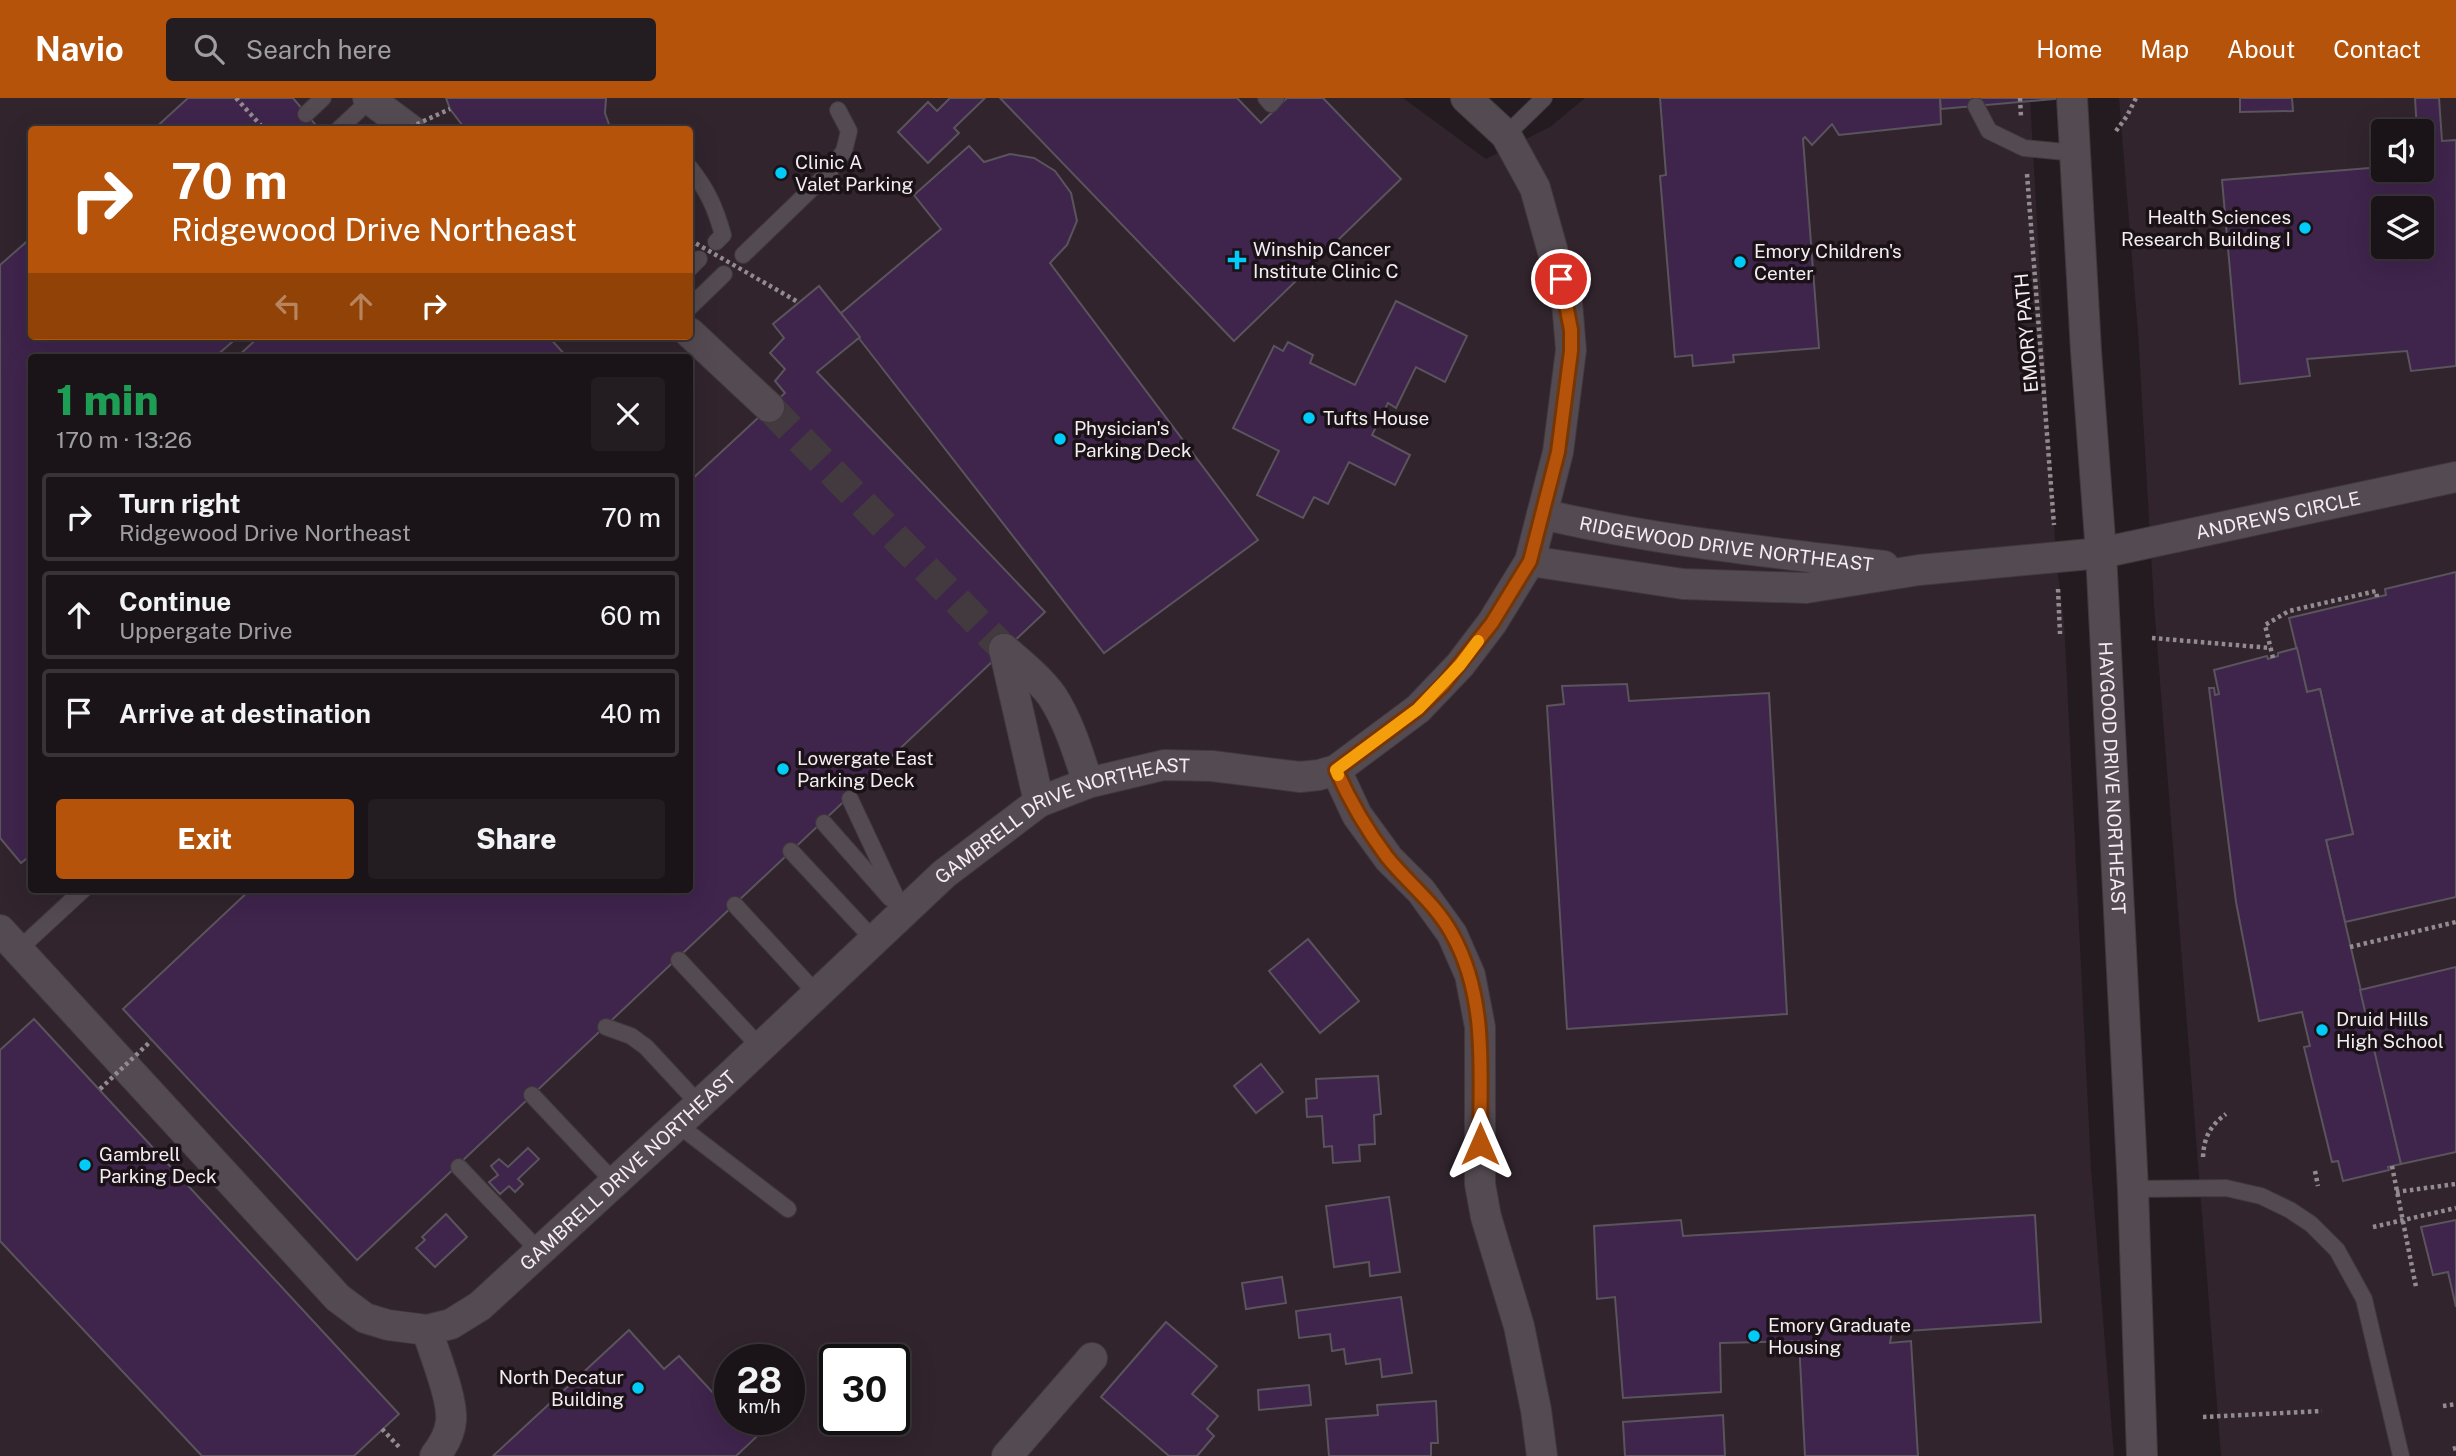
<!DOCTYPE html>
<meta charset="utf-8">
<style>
body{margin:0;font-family:"Public Sans",sans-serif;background:#231d21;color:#f1f3f6;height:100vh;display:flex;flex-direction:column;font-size:26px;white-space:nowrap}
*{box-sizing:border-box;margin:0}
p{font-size:23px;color:#9f9ea2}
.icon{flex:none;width:38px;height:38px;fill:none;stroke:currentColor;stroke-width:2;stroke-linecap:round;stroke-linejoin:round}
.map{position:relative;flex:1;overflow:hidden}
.details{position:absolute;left:28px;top:256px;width:665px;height:539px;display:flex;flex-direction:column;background:#1a1418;border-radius:7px;box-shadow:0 7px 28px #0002,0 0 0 2px #383337}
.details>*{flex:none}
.banner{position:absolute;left:28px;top:28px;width:665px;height:214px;border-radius:7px;box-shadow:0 7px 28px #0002,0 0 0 2px #383337;background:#b45309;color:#fff;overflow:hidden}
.controls{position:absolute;left:2371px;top:21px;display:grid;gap:14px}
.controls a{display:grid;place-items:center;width:63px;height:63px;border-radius:7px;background:#1a1418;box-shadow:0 7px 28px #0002,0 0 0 2px #383337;font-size:35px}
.speed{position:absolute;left:714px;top:1246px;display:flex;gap:14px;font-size:35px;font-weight:700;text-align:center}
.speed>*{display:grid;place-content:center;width:91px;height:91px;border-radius:50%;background:#1a1418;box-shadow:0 7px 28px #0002,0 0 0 2px #383337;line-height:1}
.speed small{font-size:18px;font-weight:400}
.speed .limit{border:4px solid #111;border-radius:10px;background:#fff;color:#111}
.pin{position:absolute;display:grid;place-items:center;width:60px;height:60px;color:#fff;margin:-30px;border:4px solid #fff;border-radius:50%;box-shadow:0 2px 7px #0007}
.me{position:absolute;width:77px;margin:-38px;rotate:0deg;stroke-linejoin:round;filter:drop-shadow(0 0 5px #0008)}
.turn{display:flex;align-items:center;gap:24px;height:147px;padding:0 28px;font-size:32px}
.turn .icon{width:91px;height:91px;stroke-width:2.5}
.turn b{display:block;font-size:49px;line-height:60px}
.lanes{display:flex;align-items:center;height:66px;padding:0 28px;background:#0003;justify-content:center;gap:35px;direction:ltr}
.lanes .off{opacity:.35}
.round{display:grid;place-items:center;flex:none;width:74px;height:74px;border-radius:7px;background:#231d21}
.summary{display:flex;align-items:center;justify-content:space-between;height:119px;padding:0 28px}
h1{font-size:42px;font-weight:800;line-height:52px;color:#1e9e55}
.button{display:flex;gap:14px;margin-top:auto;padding:14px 28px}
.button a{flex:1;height:80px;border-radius:7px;background:#b45309;color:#fff;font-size:28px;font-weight:800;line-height:80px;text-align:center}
.button a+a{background:#231d21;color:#f1f3f6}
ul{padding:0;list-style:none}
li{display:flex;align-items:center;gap:21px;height:88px;margin:0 14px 10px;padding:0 14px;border:4px solid #383337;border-radius:7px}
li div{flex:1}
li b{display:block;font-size:26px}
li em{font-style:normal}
header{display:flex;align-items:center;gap:42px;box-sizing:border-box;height:98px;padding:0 35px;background:#b45309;color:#fff}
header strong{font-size:33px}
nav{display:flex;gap:38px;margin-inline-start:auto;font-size:24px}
.search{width:490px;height:63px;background:#231d21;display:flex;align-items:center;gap:18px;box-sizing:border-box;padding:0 24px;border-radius:7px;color:#9f9ea2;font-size:26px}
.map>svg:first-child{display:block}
.built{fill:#31242d;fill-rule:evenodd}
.building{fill:#3f244c;stroke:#5a545d;stroke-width:2;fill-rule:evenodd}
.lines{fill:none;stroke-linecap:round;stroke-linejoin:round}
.street-tunnel{stroke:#423a3f;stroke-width:30;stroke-dasharray:30 15;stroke-linecap:butt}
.lane-casing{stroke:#3f393d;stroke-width:18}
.street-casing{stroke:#3f393d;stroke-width:32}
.path{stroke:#928b8f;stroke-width:4.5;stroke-dasharray:3.5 3.5;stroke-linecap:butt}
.lane{stroke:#544a51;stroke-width:16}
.street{stroke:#544a51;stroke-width:30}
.path-bridge{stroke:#928b8f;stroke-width:4.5;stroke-dasharray:3.5 3.5;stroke-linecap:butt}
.route-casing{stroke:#753606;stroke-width:18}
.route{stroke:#b45309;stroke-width:12}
.slow{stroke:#f59e0b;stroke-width:12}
.poi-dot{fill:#01cbf9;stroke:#1a1217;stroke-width:2.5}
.labels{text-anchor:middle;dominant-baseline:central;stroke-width:7;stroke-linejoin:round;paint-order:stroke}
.poi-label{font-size:19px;fill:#f3edf1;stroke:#1a1217;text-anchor:start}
.street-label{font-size:19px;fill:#f3edf1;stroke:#1a1217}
</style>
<header>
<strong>Navio</strong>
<div class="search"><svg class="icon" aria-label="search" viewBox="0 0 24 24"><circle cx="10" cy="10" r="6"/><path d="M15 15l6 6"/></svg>Search here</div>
<nav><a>Home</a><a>Map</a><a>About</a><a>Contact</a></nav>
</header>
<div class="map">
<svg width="2456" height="1358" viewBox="0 0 2456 1358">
<rect width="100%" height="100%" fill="#231b20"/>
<!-- built -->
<g class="built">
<path d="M0,0H1403L1486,61L1550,29L1585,0H2030L2056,459L2064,524L2091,1070L2114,1358H0ZM32,32H690V238H32ZM32,259H690V791H32ZM730,1262H789V1321H730ZM835,1262H894V1321H835Z"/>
<path d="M2119,0H2456V1358H2221L2154,507L2138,234ZM2384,33H2422V72H2384ZM2384,110H2422V149H2384Z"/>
</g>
<!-- building -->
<g class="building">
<path d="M188,0H293L320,32H153Z"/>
<path d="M446,0H606L605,15L611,32H466L450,11Z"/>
<path d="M950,0H985L954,30L959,35L928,65L898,34L928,4L937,13Z"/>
<path d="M1000,0H1237L1261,25L1287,0H1323L1401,81L1234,243Z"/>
<path d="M1660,0H1940L1941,26L1839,37L1832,26L1812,47L1805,39L1803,41L1819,250L1733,257L1734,264L1693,268L1692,257L1675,259L1660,78L1666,77Z"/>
<path d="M1940,0H2065L1941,11Z"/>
<path d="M2240,0H2292L2293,13L2240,14Z"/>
<path d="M2415,0H2439L2442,43L2456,42V268L2411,273L2407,253L2307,261L2310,278L2240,286L2222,82L2382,69L2384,38V72H2422V33H2417ZM2384,110H2422V149H2384Z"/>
<path d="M969,48L984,64L1010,56L1034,60L1055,73L1071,95L1077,123L1067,147L1050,165L1258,442L1104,555L840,216L941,131L914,97Z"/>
<path d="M32,139V238H239L215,259H32V756L21,765L0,740V167Z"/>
<path d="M819,188L860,239L817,274L1045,514L357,1162L123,911L251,791H690V383L785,295L775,283L785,271L770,255L784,240L773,226Z"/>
<path d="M1396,203L1467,238L1445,284L1416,269L1396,310L1388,305L1372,337L1410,357L1395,387L1349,364L1328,406L1314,399L1303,420L1257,397L1279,353L1233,330L1274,248L1283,253L1288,244L1313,257L1310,265L1355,287Z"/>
<path d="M260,238H548L567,259H237Z"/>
<path d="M2456,474V799L2345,824L2326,742L2353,736L2320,591L2307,594L2289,520L2386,497L2385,491Z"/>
<path d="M2297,550L2307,594L2320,591L2353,736L2326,742L2401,1066L2388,1069L2389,1072L2343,1083L2338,1063L2332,1064L2304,949L2310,948L2302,914L2259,923L2236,804L2209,590H2214L2215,597L2219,596L2214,572L2267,558L2268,561L2278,558V555Z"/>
<path d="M1627,586L1629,603L1769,595L1787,916L1567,931L1547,608L1564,606L1562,588Z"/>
<path d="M1308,841L1359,903L1320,935L1269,873Z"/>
<path d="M2456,869V1054L2401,1066L2360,892Z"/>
<path d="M34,921L399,1316L354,1358H202L0,1143V952Z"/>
<path d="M1261,966L1283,994L1256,1015L1234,988Z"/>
<path d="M1378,978L1381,1016L1374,1017L1375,1046L1359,1047L1360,1063L1333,1065L1332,1048L1324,1049L1322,1018L1307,1019L1306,1001L1317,1000L1316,981Z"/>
<path d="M528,1050L539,1061L518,1081L523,1086L515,1094L509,1088L500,1096L489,1084L498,1077L491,1068L499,1061L508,1069Z"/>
<path d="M1389,1099L1400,1174L1370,1178L1369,1164L1334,1169L1326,1108Z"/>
<path d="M446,1116L467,1139L435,1169L416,1150L425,1142L422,1139Z"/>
<path d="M2035,1117L2041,1224L1892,1234L1890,1245L1911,1243L1918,1358H1805L1799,1243L1720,1245L1721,1294L1623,1300L1615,1199L1597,1201L1594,1128L1681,1122L1683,1138Z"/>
<path d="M2456,1122V1209L2448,1174L2433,1177L2421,1129Z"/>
<path d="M1282,1179L1286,1205L1246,1211L1242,1185Z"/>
<path d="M1401,1199L1412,1275L1382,1279L1380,1261L1346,1266L1344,1251L1332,1253L1330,1236L1299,1240L1296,1213Z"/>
<path d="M1166,1224L1217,1268L1192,1296L1218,1318L1207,1331L1214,1338L1197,1358H1169L1101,1299Z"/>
<path d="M629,1232L664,1271L679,1258L714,1296L729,1284L730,1321H762L768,1328L736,1358H493Z"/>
<path d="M1309,1287L1311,1307L1259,1312L1258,1292Z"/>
<path d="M1436,1303L1438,1345H1431V1358H1329L1326,1321L1378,1317L1377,1307Z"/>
<path d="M1723,1317L1725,1358H1625L1623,1324Z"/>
</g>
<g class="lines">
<!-- street-tunnel -->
<path class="street-tunnel" d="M769,309L1004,551"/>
<defs>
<g id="lane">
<path d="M1266,0L1271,6L1276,0"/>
<path d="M1976,8L1989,33L2024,50L2076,55"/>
<path d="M306,16L323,0"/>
<path d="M338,32L370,2"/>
<path d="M1506,37L1544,0"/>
<path d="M690,70C708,93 715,109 723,137L716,144"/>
<path d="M743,157L829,74L844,53L849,33L838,12"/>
<path d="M690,170L699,161"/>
<path d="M690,209L724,176"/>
<path d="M850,701L903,814"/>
<path d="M824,725L890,800"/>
<path d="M791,753L874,842"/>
<path d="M735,807L817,896"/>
<path d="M18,852L84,791"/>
<path d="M679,862L760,949"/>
<path d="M606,929L631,938L646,949L699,1006"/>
<path d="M532,997L614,1084"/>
<path d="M677,1026L788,1111"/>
<path d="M459,1069L539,1153"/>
<path d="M2133,1091L2226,1090L2261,1098L2290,1112L2311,1126L2337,1152L2364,1201L2401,1358"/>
</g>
<g id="street">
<path d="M368,0L411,32"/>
<path id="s1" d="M2072,0L2086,253L2101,455L2133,1091L2142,1358"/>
<path d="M690,235L769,309"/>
<path id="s2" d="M1542,416C1655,443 1770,454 1884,468"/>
<path id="s3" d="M1530,463L1683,486L1806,490L1919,472L2101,455L2456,379"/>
<path d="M1004,551C1020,565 1039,580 1052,598C1069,624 1078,655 1088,685"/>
<path d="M1004,551L1039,704"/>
<path d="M1336,672L1357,717L1389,761L1421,793L1452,836L1470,877L1480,929V1086L1486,1119L1519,1228L1536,1312L1542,1358"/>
<path id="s4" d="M0,832L338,1200L365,1220L388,1227L427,1232L451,1226L480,1208L729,979L944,776L1039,704L1088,685L1164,667L1212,668L1300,679L1319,677L1336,672L1418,611L1460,567L1492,525L1530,463L1558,354L1571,252L1567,204L1535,90L1506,37L1466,0"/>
<path d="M427,1232C434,1255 453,1300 451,1323C450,1335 442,1349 435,1358"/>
<path d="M1007,1358L1092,1260"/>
</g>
</defs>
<!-- lane casing -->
<use href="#lane" class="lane-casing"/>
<!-- street casing -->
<use href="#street" class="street-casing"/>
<!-- path -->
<g class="path">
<path d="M236,0L265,32"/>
<path d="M2020,0L2021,19"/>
<path d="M2116,33L2127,18L2136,0"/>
<path d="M2027,76L2054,427"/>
<path d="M2058,491L2060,536"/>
<path d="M2152,540L2271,550"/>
<path d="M2273,560L2265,527L2289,513L2376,493L2377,499"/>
<path d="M2350,849L2456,824"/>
<path d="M2203,1059C2204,1039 2210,1028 2226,1016"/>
<path d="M2392,1068L2416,1189"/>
<path d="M2315,1073L2318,1088"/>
<path d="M2396,1094L2456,1086"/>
<path d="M2373,1129L2456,1110"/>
<path d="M2443,1308L2456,1306"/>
<path d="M2203,1319L2322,1313"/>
<path d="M382,1331L401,1351"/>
<path d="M2453,1351L2456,1350"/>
</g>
<!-- lane -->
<use href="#lane" class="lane"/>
<!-- street -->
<use href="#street" class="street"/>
<!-- path-bridge -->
<g class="path-bridge">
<path d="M404,32L450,11"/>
<path d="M690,142L798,204"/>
<path d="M100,991L151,943"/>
</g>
</g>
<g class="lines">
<defs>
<path id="route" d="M1480,1046C1480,975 1488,900 1452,836C1435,805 1408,785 1387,759C1366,731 1350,703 1336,672L1418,611L1443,587L1492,525L1530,463L1558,354L1571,253V232L1561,181"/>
</defs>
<!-- route casing -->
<use href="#route" class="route-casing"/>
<!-- route -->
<use href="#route" class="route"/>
<!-- slow -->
<path class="slow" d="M1338,677L1336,672L1418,611L1460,567L1478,543"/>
</g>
<!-- markers -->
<g class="poi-dot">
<circle cx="781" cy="75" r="7"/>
<circle cx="2305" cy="130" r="7"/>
<path d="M1233.5 151.5h7v7h7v7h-7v7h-7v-7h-7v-7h7z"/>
<circle cx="1740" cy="164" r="7"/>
<circle cx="1309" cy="320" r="7"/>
<circle cx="1060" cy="341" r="7"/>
<circle cx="783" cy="671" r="7"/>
<circle cx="2322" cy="932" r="7"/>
<circle cx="85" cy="1067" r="7"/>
<circle cx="1754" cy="1238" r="7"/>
<circle cx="638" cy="1290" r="7"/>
</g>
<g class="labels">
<!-- poi labels -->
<g class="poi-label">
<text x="795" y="64">Clinic A<tspan x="795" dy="22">Valet Parking</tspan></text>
<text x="2291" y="119" text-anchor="end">Health Sciences<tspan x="2291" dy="22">Research Building I</tspan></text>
<text x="1253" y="151">Winship Cancer<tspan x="1253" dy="22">Institute Clinic C</tspan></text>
<text x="1754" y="153">Emory Children's<tspan x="1754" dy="22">Center</tspan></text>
<text x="1323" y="320">Tufts House</text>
<text x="1074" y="330">Physician's<tspan x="1074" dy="22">Parking Deck</tspan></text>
<text x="797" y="660">Lowergate East<tspan x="797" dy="22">Parking Deck</tspan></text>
<text x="2336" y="921">Druid Hills<tspan x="2336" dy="22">High School</tspan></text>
<text x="99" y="1056">Gambrell<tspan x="99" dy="22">Parking Deck</tspan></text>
<text x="1768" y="1227">Emory Graduate<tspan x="1768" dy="22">Housing</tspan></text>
<text x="624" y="1279" text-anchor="end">North Decatur<tspan x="624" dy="22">Building</tspan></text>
</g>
<!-- street labels -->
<g class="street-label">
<text transform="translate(2026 235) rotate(-95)">EMORY PATH</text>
<text stroke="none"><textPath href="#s3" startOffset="756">ANDREWS CIRCLE</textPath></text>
<text stroke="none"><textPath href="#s2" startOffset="187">RIDGEWOOD DRIVE NORTHEAST</textPath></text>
<text stroke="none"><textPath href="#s1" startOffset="681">HAYGOOD DRIVE NORTHEAST</textPath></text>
<text stroke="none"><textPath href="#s4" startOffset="1423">GAMBRELL DRIVE NORTHEAST</textPath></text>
<text stroke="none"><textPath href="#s4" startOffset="856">GAMBRELL DRIVE NORTHEAST</textPath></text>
</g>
</g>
</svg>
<div class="controls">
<a><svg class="icon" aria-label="sound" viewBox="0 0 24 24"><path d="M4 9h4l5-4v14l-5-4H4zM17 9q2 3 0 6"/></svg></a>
<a><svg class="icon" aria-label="layers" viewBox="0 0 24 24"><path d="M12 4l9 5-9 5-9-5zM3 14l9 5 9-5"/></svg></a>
</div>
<div class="speed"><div>28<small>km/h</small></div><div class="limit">30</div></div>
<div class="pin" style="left:1561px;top:181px;background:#d93025"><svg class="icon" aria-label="arrive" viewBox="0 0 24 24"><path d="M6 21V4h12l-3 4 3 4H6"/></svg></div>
<svg class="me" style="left:1480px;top:1046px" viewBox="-20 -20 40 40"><path d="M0-17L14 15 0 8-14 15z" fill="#b45309" stroke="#fff" stroke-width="4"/></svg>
<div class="banner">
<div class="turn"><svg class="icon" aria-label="right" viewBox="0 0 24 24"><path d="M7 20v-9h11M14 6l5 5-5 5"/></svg><div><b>70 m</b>Ridgewood Drive Northeast</div></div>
<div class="lanes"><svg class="icon off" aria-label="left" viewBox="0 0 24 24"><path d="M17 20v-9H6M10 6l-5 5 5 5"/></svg><svg class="icon off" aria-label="ahead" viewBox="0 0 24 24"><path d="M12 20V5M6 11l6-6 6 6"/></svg><svg class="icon" aria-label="right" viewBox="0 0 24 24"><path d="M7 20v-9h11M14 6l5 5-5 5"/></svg></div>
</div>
<section class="details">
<div class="summary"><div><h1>1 min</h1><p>170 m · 13:26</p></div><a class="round"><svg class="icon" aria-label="close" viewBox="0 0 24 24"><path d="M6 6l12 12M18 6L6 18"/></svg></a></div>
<ul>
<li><svg class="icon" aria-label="right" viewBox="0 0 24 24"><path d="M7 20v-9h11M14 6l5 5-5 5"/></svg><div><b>Turn right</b><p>Ridgewood Drive Northeast</p></div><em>70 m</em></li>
<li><svg class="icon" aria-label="ahead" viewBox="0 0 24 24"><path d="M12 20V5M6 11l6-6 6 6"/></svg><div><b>Continue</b><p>Uppergate Drive</p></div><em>60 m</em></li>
<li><svg class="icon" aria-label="arrive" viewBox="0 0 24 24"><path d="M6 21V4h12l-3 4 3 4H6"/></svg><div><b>Arrive at destination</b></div><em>40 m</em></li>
</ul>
<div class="button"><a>Exit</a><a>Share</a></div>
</section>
</div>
